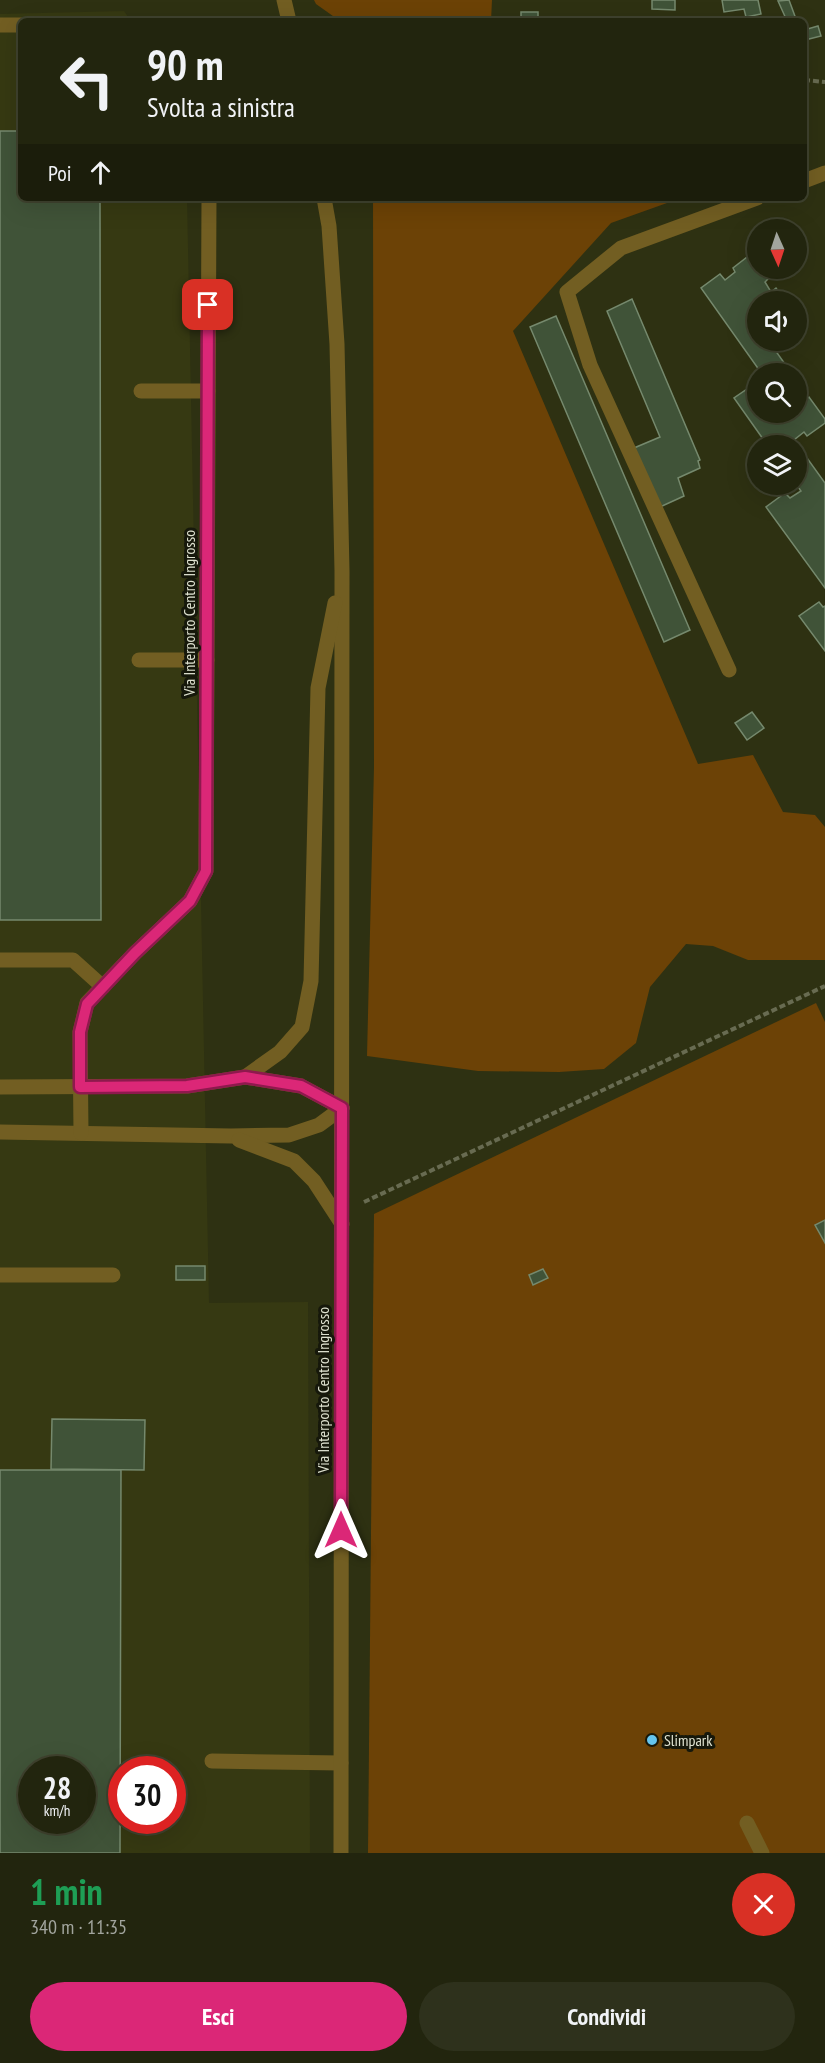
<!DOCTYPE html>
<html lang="it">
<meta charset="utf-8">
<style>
body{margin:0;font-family:"PT Sans Narrow",sans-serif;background:#2e311c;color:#f1f3f6;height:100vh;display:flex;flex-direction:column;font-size:22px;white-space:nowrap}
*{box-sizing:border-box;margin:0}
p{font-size:20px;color:#a2a59e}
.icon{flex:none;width:33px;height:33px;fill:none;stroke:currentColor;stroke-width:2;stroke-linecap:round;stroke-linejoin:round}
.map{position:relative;height:1853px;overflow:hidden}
.side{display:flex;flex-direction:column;background:#22250e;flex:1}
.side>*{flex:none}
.banner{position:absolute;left:18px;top:18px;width:789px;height:183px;border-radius:9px;box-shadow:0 6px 24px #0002,0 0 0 2px #3f422e;background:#22250e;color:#f1f3f6;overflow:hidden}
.needle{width:39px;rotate:177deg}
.tools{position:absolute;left:747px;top:219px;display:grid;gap:12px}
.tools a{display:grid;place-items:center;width:60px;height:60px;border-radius:50%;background:#22250e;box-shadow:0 6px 24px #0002,0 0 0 2px #3f422e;font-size:30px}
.speed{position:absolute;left:18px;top:1756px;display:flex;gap:12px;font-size:30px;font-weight:700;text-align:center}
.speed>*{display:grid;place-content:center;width:78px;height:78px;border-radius:50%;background:#22250e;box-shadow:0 6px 24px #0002,0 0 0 2px #3f422e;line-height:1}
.speed small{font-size:15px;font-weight:400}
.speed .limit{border:9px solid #d22;background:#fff;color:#111}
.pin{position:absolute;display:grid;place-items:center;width:51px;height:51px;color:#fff;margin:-26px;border-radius:12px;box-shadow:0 3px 9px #0006}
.me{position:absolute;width:66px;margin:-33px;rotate:0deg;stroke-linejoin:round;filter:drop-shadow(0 0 4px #0008)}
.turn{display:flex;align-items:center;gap:21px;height:126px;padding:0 30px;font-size:27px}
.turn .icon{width:78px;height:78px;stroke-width:2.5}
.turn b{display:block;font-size:42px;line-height:51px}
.then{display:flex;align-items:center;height:57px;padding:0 30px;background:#0003;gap:12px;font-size:22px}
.round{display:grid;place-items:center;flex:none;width:63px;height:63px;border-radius:32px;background:#2e311c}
.overview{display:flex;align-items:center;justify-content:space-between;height:102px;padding:0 30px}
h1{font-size:36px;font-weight:600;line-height:45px;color:#1e9e55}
.primary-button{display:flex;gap:12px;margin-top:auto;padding:12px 30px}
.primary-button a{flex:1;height:69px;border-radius:36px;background:#db2777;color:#fff;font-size:24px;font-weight:600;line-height:69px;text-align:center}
.primary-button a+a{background:#2e311c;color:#f1f3f6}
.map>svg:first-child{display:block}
.built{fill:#363912;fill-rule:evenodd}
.green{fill:#6c4206}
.building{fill:#405338;stroke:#75896d;stroke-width:1.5;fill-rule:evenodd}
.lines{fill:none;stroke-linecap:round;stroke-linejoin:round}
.path{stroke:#686b51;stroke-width:4;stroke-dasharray:6 3;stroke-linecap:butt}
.lane{stroke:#725e22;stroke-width:15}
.street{stroke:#725e22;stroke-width:15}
.route-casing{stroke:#8e194d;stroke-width:15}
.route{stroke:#db2777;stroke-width:10}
.poi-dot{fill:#65c5ee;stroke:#16180b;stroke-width:2}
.labels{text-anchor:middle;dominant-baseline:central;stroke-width:6;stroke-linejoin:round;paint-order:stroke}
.street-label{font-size:16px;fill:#dfe2d0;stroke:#16180b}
.poi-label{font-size:16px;fill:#dfe2d0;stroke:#16180b;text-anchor:start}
</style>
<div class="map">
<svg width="825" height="1853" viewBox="0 0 825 1853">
<rect width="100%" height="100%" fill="#2e3112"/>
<!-- built -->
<path class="built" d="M124,11L131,21H21V198H187L209,1303L308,1302L310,1853H0V14ZM32,1770H82V1821H32ZM122,1770H172V1821H122Z"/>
<!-- green -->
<g class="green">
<path d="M314,0H492L491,21H340L316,4Z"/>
<path d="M373,198H681L611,223L513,331L698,764L753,755L783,812L815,815L825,827V960H748L713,946L686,944L650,987L636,1043L604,1069L559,1072L478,1071L367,1056L374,767Z"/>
<path d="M816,1003L825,1022V1853H368L374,1214Z"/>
</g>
<!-- building -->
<g class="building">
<path d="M652,0H675V10L652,9Z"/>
<path d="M722,0H758L761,14L746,17L744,9L724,12Z"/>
<path d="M789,0L796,19L787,21L778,1Z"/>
<rect x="521" y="12" width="17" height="9"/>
<path d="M818,26L821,36L805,40L804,30Z"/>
<path d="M0,131H21V198H100L101,920H0Z"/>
<path d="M751,254L758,263V268H761L769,278L765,282L771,292L776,288L786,302H758V340H768L792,374H762L701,288L720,274L725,280L735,272L733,268Z"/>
<path d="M632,299L700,460L698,461L700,468L678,478L684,496L660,507L634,448L660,437L607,311Z"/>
<path d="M556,316L690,630L664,642L530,327Z"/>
<path d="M796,380L803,388L797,392L804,401L809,397L825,419V423L807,436L804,432L794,440L825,483V588L766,507L785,493L790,498L801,491L796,484V446H768L734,398L753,385L758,389V412H796Z"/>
<path d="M819,602L823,607L825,606V651L799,616Z"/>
<path d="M752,712L764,728L747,740L735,723Z"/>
<path d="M825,1220V1243L815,1225Z"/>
<rect x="176" y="1266" width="29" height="14"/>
<path d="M543,1269L548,1278L533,1285L529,1275Z"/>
<path d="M52,1419L145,1420L144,1470L51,1469Z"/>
<path d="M0,1470H121L120,1853H0ZM32,1770H82V1821H32Z"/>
</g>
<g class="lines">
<!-- path -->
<g class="path">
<path d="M804,80L825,82"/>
<path d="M364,1202L825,986"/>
</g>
<!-- lane -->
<g class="lane">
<path d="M141,391H208"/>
<path d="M139,660H207"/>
<path d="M0,960H73L103,987"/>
<path d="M0,1275H113"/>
<path d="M212,1761L341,1763"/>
<path d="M747,1823L762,1853"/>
</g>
<!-- street -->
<g class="street">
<path d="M284,0L289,21"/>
<path d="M0,25H21"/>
<path d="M804,181L825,173"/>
<path d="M324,198L329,226L337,344L342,571L341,1853"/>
<path d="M729,670L590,365L567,292L621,248L757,198"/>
<path d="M245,1077L301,1086L342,1108"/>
<path d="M0,1087L187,1086L245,1077L280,1052L302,1027L311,981L318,688L335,603"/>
<path d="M0,1132L231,1136L289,1135L319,1125L342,1108"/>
<path d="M81,1133L80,1032L87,1003L135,953L190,901L206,871L209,198"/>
<path d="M239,1140L294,1161L314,1181L342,1224"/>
</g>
</g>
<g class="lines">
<defs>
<path id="route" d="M208,305L206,871L190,901L135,953L87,1004L80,1032V1087L187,1086L245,1077L301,1086L342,1108L341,1530"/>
</defs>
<!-- route casing -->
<use href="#route" class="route-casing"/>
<!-- route -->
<use href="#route" class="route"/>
</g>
<!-- markers -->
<circle class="poi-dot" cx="652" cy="1740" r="6"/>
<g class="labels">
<!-- street labels -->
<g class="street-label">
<text transform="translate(189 613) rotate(-90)">Via Interporto Centro Ingrosso</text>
<text transform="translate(323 1390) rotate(-90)">Via Interporto Centro Ingrosso</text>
</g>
<!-- poi labels -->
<g class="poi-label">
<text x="664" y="1740">Slimpark</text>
</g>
</g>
</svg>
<div class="tools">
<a><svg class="needle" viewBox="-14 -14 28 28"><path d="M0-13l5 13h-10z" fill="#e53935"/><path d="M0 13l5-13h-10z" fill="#a2a59e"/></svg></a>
<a><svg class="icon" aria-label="sound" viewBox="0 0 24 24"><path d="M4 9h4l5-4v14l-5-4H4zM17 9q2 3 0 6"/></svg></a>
<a><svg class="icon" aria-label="search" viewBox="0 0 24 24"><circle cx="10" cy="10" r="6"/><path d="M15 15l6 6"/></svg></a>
<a><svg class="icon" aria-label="layers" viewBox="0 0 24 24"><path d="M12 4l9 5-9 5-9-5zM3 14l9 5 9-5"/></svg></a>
</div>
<div class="speed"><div>28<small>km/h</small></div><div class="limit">30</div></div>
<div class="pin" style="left:208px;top:305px;background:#d93025"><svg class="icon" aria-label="arrive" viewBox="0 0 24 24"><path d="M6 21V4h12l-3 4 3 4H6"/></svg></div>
<svg class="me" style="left:341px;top:1530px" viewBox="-20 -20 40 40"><path d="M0-17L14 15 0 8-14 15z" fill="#db2777" stroke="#fff" stroke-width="4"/></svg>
<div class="banner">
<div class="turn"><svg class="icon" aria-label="left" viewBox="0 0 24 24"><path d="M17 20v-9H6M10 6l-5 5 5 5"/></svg><div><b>90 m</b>Svolta a sinistra</div></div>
<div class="then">Poi<svg class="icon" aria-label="ahead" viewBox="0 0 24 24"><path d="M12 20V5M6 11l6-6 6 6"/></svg></div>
</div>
</div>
<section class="side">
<div class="overview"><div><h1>1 min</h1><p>340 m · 11:35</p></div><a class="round" style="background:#d93025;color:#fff"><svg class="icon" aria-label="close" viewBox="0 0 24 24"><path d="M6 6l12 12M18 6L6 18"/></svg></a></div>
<div class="primary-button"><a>Esci</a><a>Condividi</a></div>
</section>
